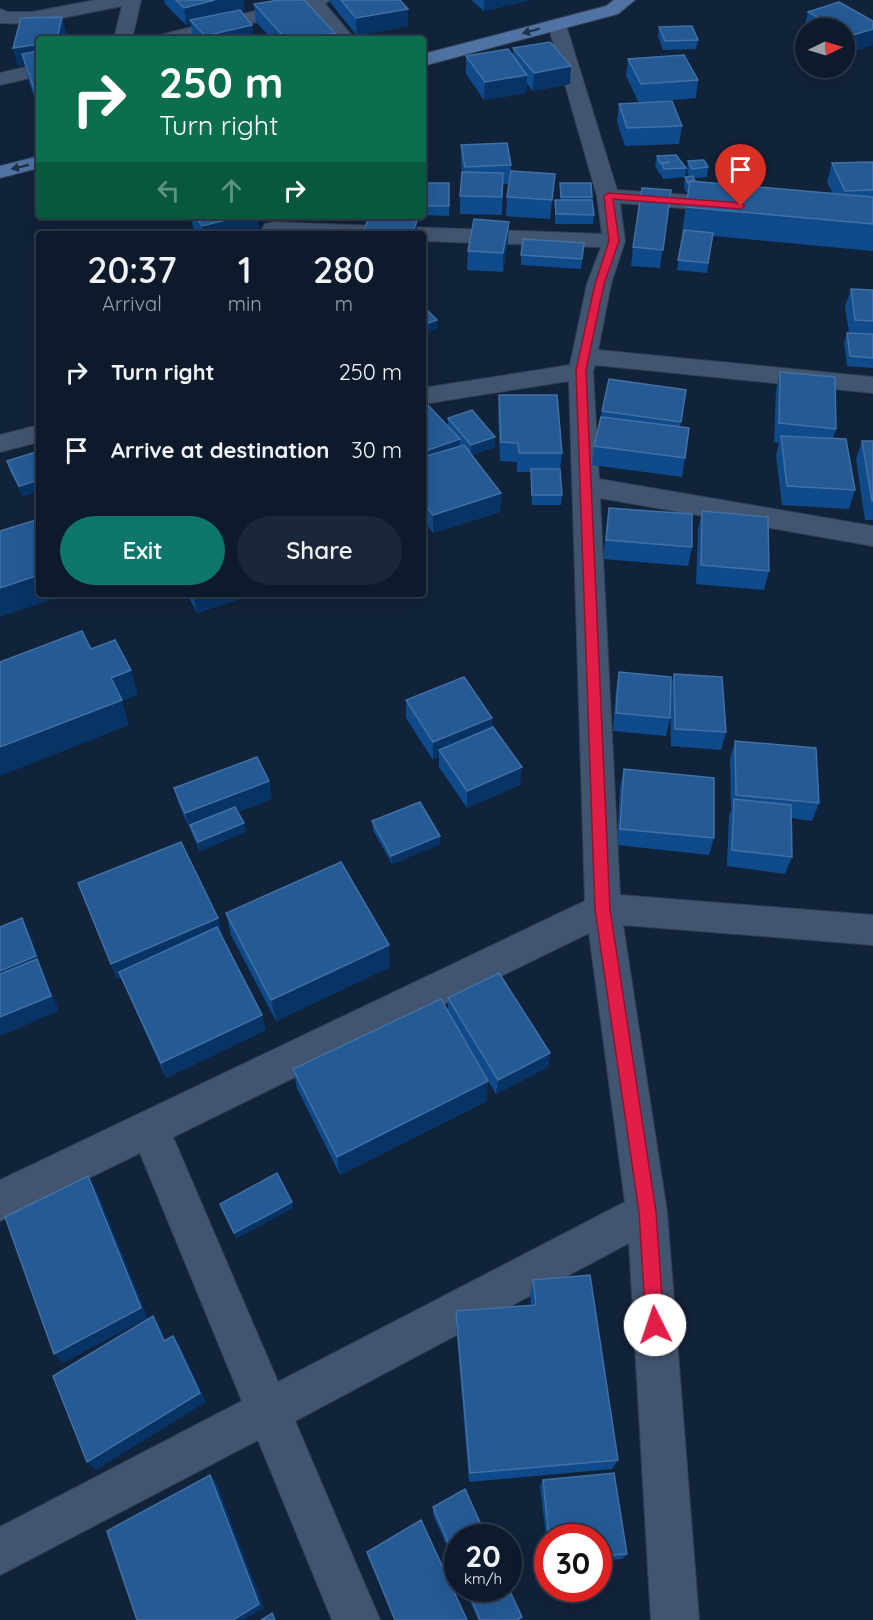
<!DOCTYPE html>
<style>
body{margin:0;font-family:Quicksand,sans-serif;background:#1b2738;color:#f1f3f6;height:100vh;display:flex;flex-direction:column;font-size:22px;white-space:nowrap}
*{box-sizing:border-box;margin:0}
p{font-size:20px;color:#9aa1a9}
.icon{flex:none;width:33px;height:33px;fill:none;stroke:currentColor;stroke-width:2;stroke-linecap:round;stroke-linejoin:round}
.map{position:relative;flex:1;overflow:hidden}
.sheet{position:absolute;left:36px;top:231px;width:390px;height:366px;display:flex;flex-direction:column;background:#0d1a2c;border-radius:6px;box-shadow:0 6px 24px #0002,0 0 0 2px #2d3848}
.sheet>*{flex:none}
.top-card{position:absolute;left:36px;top:36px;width:390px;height:183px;border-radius:6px;box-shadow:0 6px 24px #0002,0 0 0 2px #2d3848;background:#0b6e4f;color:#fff;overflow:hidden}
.needle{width:39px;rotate:85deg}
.tools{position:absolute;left:795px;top:18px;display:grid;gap:12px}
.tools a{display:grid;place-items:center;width:60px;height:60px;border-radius:50%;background:#0d1a2c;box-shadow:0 6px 24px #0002,0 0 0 2px #2d3848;font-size:30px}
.speed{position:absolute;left:444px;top:1524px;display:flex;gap:12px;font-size:30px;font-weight:700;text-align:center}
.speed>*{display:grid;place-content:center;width:78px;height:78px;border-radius:50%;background:#0d1a2c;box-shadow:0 6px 24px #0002,0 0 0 2px #2d3848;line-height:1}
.speed small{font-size:15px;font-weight:400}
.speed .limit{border:9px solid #d22;background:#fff;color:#111}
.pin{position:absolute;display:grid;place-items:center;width:51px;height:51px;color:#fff;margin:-62px -26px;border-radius:50% 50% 50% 0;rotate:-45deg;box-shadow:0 0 6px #0007}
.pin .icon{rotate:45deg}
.me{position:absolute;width:66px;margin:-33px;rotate:356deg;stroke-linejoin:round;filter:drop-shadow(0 0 4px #0008)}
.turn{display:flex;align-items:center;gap:21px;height:126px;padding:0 24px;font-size:27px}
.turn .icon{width:78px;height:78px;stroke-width:2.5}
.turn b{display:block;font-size:42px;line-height:51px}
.lanes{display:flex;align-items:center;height:57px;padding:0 24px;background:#0003;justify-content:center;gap:30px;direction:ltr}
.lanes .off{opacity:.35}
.eta{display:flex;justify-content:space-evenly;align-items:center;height:102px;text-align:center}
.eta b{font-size:36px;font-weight:600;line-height:42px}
.primary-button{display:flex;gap:12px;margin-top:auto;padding:12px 24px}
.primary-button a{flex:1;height:69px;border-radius:36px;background:#0f766e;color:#fff;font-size:24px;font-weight:600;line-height:69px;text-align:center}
.primary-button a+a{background:#1b2738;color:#f1f3f6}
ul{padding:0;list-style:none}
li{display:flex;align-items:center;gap:18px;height:78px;padding:0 24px}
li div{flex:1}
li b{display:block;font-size:22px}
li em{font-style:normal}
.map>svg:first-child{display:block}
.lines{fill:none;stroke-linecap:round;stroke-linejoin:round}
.minor-casing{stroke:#343f53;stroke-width:2}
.major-casing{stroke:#343f53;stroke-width:2}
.minor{fill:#425570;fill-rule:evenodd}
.major{fill:#4f73a3;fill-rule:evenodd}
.wall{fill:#0f4a8a}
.shaded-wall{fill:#073365}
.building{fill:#255a95;stroke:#4170a4;stroke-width:1.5}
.oneway{fill:#1f3047}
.route{fill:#e11d48;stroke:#92132f;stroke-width:1.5}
</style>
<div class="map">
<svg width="873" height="1620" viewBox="0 0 873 1620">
<rect width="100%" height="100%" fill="#11233a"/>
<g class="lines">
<defs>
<g id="minor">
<path d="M96,0H141L132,39H114L122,6L32,24L0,23V9L8,12H32Z"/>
<path d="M299,0H330L325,4L355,39H336L309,9L189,39H158L160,35Z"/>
<path d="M557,19L566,25L617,190L731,198L739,200L742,205L739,210L731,212L620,203L625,241L611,284L598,350L873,377V393L595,365L593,371L599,479L873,526V546L600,498L620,895L873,915V945L623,925L667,1212L699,1620H651L629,1243L295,1421L380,1620H332L258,1440L0,1575V1527L242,1401L140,1153L0,1221V1180L585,901L569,381L423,404V388L570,365L587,284L601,247L423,241V234H265L262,229L265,224L273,222L602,234L597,196L548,25ZM589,933L625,1202L278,1382L173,1137Z"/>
<path d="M39,64V76L0,85V73Z"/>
<path d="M39,425V442L0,452V435Z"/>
</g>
<g id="major">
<path d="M614,0H635L618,14L423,66V54L606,6Z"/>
<path d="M39,156V168L0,178V166Z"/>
</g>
</defs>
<!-- minor casing -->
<use href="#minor" class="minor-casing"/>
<!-- major casing -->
<use href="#major" class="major-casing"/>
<!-- minor -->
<use href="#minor" class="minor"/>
<!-- major -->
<use href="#major" class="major"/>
</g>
<!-- wall -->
<g class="wall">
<path d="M164,0H243L244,11L242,12L254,39H194L193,37L191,24L186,25L165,4Z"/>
<path d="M329,0H400L408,26L357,36L330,2Z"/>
<path d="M471,0H531L484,11Z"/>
<path d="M254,4L335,39H272L256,22Z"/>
<path d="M808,12L873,21L846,54L844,53V28H806V30L804,29Z"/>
<path d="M62,17L66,34L65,39H39V111L28,79L25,65L18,66L13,48L21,18Z"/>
<path d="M659,27L698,40L696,49L663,50L658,36Z"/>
<path d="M513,48L570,84L533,91L527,84L526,93L484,100L466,74V56H513Z"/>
<path d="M628,59L698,80L696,98L639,103L626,76Z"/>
<path d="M619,104L682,126L679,144L625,146L617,122Z"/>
<path d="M461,145L511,165V171L555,174L550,219L506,216L507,197L509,184H503L502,215L460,214V196L462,172L461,163Z"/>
<path d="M657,156L686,168L685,177L663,179L660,173H659L655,166Z"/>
<path d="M688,161L708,167L707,177L694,178L695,181L833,194L827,182L832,163L873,162V251L713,236L707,273L677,270L683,233H682L688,192H686L684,187L685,177H689L687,171Z"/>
<path d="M423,183H449V216L423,215Z"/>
<path d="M560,183L592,197L594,215L593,224H555V200H560Z"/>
<path d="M671,190L660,268L631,266L633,247Z"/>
<path d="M191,216H257L259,231L247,234H197L193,228Z"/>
<path d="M508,241L503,272L467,270L468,251Z"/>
<path d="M584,243L581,269L521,265V255Z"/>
<path d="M851,289L873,290V368L847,366L844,343L847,333H849L845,307Z"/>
<path d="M780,372L836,429L833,438L855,490L849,509L782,505L776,455L779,443L774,442L776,391Z"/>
<path d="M499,395L562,453L560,471L562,495L561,505H532L531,472H517V462L500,461L498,414Z"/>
<path d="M423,400L424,404L448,426V418L495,437V447L472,455L501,493L500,512L433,533L423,519Z"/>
<path d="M602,411L681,422L680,427L685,458L682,477L592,465L594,446Z"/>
<path d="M862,441H873V520H865L856,459Z"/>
<path d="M39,451V491L23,496L10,471L7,461Z"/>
<path d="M609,508L692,547L688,566L603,559Z"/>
<path d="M702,511L769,571L764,590L696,584L698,530Z"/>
<path d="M187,594H255L197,613Z"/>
<path d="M619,672L670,691L674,674L726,732L721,750L671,746L670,695V718L666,736L613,731L616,690Z"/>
<path d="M406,700L492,718V727L520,785L467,808L439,767V757L433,760L406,718Z"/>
<path d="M735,741L819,803L812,821L791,818L792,857L785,874L727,866L729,816L731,810L730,759Z"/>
<path d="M624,769L714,838L709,855L617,845L620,787Z"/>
<path d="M174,788L272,799L237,812L246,832L200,851L179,805Z"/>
<path d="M372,821L440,844L392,864L373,830Z"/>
<path d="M78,883L223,935H221L266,1030L166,1078L121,978L117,979Z"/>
<path d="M226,913L390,967L276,1021L231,935Z"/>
<path d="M448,998L550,1053L548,1067L496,1094L477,1062L487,1101L340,1175L297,1088L293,1069L448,1011Z"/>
<path d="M533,1280L618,1460L612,1469L469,1482L456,1326V1311L531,1306L530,1295Z"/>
<path d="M543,1480L627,1554L622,1559L598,1561V1538H548V1553L540,1486Z"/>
<path d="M433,1507L458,1538V1572L433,1514Z"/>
<path d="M464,1588H508L522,1617L520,1620H478Z"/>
</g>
<!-- shaded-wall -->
<g class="shaded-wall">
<path d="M215,0H243L244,11L194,23L190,20L191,24L186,25L184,8Z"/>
<path d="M484,0H531L484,11Z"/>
<path d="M408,9V26L357,36L356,18Z"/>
<path d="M62,17L66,34L65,39H57Z"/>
<path d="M252,25L254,39H205V36Z"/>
<path d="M873,29V45L846,54L850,36Z"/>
<path d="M335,33V39H297Z"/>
<path d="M39,44V63L22,54L25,65L18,66L13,48Z"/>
<path d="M571,66L570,84L533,91L534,73Z"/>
<path d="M527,75L526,93L484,100L485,82Z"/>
<path d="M34,89H39V110Z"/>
<path d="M242,216H257L259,231L247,234H203L202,226Z"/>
<path d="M417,221V234H412Z"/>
<path d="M509,222L508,241L503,272V253Z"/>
<path d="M437,320V329L423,335V325Z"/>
<path d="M495,437V447L471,455V445Z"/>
<path d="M460,439L459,458L423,472V452Z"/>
<path d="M39,480V491L23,496L19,486Z"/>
<path d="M501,493L500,512L433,533V515Z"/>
<path d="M39,575V594H69L0,617V588Z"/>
<path d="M193,594H255L197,613Z"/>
<path d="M131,670L138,695L122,701L129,725L0,776V747L111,678Z"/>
<path d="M492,718L491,736L439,750V757L433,760V742Z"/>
<path d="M522,767L520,785L467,808V791Z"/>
<path d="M269,781L272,799L192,830L190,825L191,830H190L185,813Z"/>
<path d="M244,823L246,832L200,851L198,842Z"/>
<path d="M440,836V844L392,864L391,856Z"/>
<path d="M22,918L30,934L43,972L59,1011L0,1036V971Z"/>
<path d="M218,918L223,935L117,979L111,964Z"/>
<path d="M389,945L390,967L276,1021L271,1000Z"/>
<path d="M262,1015L266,1030L166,1078L161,1063Z"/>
<path d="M550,1053L548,1067L496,1094L498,1080Z"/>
<path d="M488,1081L487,1101L340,1175L337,1157Z"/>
<path d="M88,1176L96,1189L148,1318L63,1363L54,1354Z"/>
<path d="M292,1202L293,1208L236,1239L234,1233Z"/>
<path d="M153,1316L160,1327L171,1351L164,1341Z"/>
<path d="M173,1336L180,1346L206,1402L96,1470L87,1462Z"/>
<path d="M210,1475L216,1482L264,1608L244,1620H233Z"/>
</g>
<!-- building -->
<g class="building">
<path d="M176,0H215L184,8Z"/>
<path d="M279,0H304L335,33L297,39H286L254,4Z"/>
<path d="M341,0H400L408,9L356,18Z"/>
<path d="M839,2L873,21V29L850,36L844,33V28H837L808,12Z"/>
<path d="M240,10L252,25L205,36L190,20Z"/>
<path d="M62,17L57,39H39V44L13,48L21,18Z"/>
<path d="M692,26L698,40L665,41L659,27Z"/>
<path d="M550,42L571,66L534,73L513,48Z"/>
<path d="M508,49L527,75L485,82L466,56Z"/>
<path d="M39,51V89H34L22,54Z"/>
<path d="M684,55L698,80L641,84L628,59Z"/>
<path d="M672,101L682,126L627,128L619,104Z"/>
<path d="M507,143L511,165L465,167L461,145Z"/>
<path d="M676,155L686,168L664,169L662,164L670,162L660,163L657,156Z"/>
<path d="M704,160L708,167L692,169L688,161Z"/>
<path d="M873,162V190L845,191L832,163Z"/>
<path d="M511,171L555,174L552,200L507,197Z"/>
<path d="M462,172L503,173L502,197L460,196Z"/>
<path d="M693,176L695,181H690L688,183L685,177Z"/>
<path d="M690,181L873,197V224L686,207Z"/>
<rect x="423" y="183" width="26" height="23"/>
<path d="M560,183H591L592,197H561Z"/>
<path d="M642,188L671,190L663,250L633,247Z"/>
<path d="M555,200H592L594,215L556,214Z"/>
<path d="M195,216H242L202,226Z"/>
<path d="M369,216L417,221L412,234H363Z"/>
<path d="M474,219L509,222L503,253L468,251Z"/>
<path d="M684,230L713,233L708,263L678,260Z"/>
<path d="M523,239L584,243L582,259L521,255Z"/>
<path d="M851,289L873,290V321L855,320Z"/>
<path d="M423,306L437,320L423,325Z"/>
<path d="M847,333L873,334V358L850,356Z"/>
<path d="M39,371V378L36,372Z"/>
<path d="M780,372L835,377L836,429L779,423Z"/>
<path d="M609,379L686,390L681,422L602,411Z"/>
<path d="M499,395H557L562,453H519L518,443L501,442Z"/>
<path d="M426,403L460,439L423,452V404Z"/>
<path d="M472,410L495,437L471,445L448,418Z"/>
<path d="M601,417L689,428L685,458L594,446Z"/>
<path d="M781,436L846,439L855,490L787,486Z"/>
<path d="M862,441H873V501H872Z"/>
<path d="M464,445L501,493L433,515L423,501V457Z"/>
<path d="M39,451V480L19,486L7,461Z"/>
<path d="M531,469H560L562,495H532Z"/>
<path d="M609,508L692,514V547L606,540Z"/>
<path d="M702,511L768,517L769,571L701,565Z"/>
<path d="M39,519V575L0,588V531Z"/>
<path d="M82,631L91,649L115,640L131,670L111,678L122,700L0,747V662Z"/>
<path d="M619,672L671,677L670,718L616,713Z"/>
<path d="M674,674L722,677L726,732L675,729Z"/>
<path d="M464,677L492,718L433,742L406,700Z"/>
<path d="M493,727L522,767L467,791L439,750Z"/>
<path d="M735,741L816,748L819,803L736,795Z"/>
<path d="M257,757L269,781L185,813L174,788Z"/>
<path d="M624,769L714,778V838L620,829Z"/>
<path d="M734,799L791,805L792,857L732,850Z"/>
<path d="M420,802L440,836L391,856L372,821Z"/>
<path d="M235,807L244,823L198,842L190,825Z"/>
<path d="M181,842L218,918L111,964L78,883Z"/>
<path d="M341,862L389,945L271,1000L226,913Z"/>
<path d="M22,918L36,956L0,971V927Z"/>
<path d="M217,927L262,1015L161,1063L119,972Z"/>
<path d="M37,959L51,996L0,1017V974Z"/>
<path d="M499,973L550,1053L498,1080L448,998Z"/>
<path d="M441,999L488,1081L337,1157L293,1069Z"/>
<path d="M277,1173L292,1202L234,1233L220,1204Z"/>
<path d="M88,1176L141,1308L54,1354L5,1217Z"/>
<path d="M590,1275L618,1460L470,1473L456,1311L536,1305L533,1280Z"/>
<path d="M153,1316L164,1341L173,1336L200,1393L87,1462L53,1376Z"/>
<path d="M614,1473L627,1554L598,1556V1538H549L543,1480Z"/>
<path d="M210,1475L259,1604L233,1620H137L107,1531Z"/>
<path d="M465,1489L487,1538H458V1566L433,1507Z"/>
<path d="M421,1520L467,1620H395L367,1552Z"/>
<path d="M508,1587L522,1617L517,1620H480L467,1588H508Z"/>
<path d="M272,1613L275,1620H261Z"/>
</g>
<!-- one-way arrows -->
<defs><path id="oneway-solid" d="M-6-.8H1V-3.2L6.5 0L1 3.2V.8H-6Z" transform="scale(1.5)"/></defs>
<g class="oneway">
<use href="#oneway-solid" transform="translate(531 31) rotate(165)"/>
<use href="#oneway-solid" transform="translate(20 167) rotate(166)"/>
</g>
<!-- route -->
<path class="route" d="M608,193L741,203L745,206L741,209L613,199L619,241L604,284L586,370L610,909L656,1212L664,1325L661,1332L655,1334L649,1332L646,1325L639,1212L595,909L576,370L595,284L609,241L604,196Z"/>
</svg>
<div class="tools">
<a><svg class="needle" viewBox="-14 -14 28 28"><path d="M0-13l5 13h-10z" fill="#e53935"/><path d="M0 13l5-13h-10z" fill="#9aa1a9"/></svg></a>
</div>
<div class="speed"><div>20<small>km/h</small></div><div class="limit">30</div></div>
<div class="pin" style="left:741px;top:206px;background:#d93025"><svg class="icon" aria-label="arrive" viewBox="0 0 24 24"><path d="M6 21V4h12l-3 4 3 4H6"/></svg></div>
<svg class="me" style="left:655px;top:1325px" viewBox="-20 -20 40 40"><circle r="19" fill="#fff"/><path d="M0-13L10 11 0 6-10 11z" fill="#e11d48"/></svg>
<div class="top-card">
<div class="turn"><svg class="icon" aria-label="right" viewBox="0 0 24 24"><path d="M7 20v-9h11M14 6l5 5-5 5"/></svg><div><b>250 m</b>Turn right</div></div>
<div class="lanes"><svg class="icon off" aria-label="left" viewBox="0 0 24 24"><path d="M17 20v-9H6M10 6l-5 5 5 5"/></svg><svg class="icon off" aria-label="ahead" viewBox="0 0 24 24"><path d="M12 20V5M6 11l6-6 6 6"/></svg><svg class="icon" aria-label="right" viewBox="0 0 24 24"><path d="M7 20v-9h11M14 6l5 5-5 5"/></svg></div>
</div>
<section class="sheet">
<div class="eta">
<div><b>20:37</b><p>Arrival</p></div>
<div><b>1</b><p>min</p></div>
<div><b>280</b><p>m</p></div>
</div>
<ul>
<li><svg class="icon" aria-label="right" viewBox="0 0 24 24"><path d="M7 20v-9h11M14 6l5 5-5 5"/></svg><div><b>Turn right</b></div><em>250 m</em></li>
<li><svg class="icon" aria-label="arrive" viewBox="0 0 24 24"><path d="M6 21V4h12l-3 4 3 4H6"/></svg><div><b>Arrive at destination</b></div><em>30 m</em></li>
</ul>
<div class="primary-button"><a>Exit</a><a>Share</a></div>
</section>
</div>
